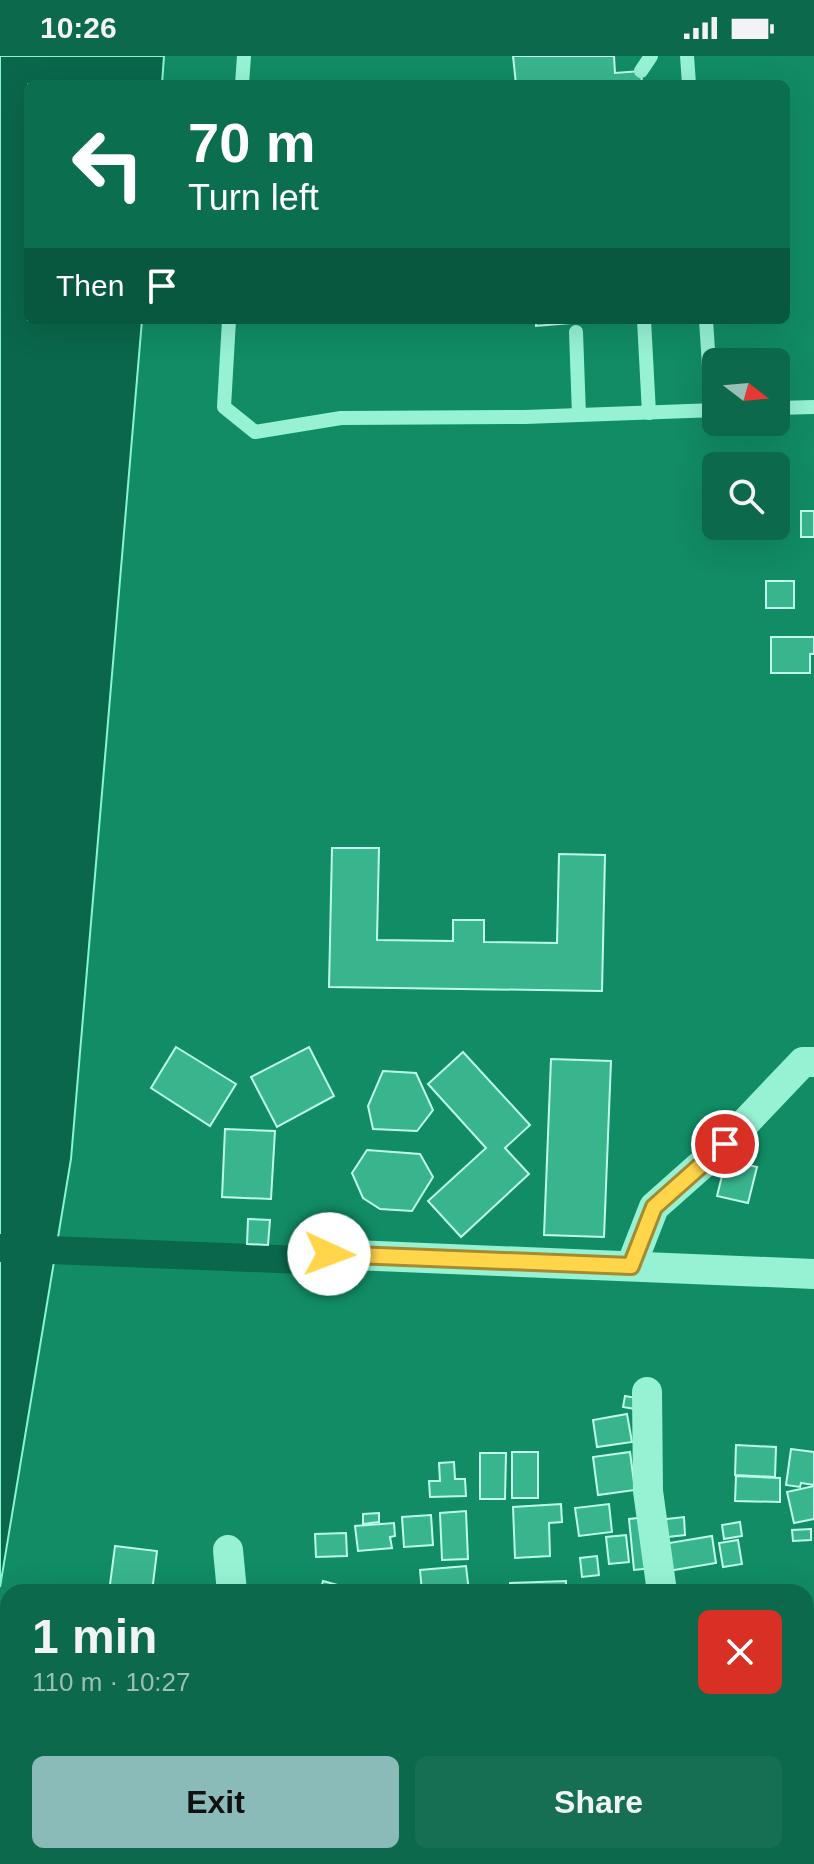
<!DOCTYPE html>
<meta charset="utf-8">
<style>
body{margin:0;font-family:Arial,sans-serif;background:#166f53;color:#f1f3f6;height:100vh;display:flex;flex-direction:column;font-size:30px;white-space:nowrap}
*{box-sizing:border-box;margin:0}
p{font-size:26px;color:#9abfb5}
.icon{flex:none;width:44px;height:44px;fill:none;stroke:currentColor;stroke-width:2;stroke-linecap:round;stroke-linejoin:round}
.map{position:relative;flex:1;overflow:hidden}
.side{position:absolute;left:0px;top:1528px;width:814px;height:280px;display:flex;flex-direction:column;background:#0d694c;border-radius:24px 24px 0 0;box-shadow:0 8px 32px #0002}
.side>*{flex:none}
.guide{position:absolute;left:24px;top:24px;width:766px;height:244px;border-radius:12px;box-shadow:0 8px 32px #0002;background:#0b6e4f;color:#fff;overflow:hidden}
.needle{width:52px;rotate:106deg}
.buttons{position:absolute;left:702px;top:292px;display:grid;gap:16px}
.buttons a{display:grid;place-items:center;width:88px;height:88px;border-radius:12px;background:#0d694c;box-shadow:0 8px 32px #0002;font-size:40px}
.pin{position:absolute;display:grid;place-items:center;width:68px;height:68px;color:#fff;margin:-34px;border:4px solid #fff;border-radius:50%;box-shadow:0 2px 8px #0007}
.me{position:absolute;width:88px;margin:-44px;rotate:92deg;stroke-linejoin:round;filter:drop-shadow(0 0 6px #0008)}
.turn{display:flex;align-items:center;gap:28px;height:168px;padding:0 32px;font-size:36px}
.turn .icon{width:104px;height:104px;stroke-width:2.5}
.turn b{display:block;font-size:56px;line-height:68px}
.then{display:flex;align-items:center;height:76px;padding:0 32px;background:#0003;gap:16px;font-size:30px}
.round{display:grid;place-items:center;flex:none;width:84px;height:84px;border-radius:12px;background:#166f53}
.headline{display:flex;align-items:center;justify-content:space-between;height:136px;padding:0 32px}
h1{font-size:48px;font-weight:600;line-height:60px}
.button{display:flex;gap:16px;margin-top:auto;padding:16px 32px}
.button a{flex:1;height:92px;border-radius:12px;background:#8bbbb9;color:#111;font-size:32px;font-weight:600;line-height:92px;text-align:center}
.button a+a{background:#166f53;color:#f1f3f6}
.status{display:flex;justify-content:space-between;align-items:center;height:56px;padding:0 40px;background:#0d694c;direction:ltr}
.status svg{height:22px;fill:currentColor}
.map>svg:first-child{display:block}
.water{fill:#0a674b;stroke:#89f5d1;stroke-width:2}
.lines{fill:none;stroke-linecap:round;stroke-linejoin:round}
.canal{stroke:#0a674b;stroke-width:28}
.building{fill:#39b58d;stroke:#befde8;stroke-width:2}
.service{stroke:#97f2d4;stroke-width:14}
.minor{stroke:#97f2d4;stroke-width:30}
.route-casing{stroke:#a68a30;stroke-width:20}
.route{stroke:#ffd54a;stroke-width:14}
</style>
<div class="status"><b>10:26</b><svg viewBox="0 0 49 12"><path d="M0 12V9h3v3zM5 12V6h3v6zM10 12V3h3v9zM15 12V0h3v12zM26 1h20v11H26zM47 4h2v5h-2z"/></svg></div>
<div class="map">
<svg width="814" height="1808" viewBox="0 0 814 1808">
<rect width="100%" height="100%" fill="#118c65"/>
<!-- water -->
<path class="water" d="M0,0H164L162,28H28V264H142L71,1103L0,1531Z"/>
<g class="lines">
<!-- canal -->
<path class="canal" d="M0,1192L353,1206"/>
</g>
<!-- building -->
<g class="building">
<path d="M513,0H614L615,17L641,15L642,28H516Z"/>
<path d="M536,264H608L536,270Z"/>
<rect x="801" y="455" width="13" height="26"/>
<rect x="766" y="525" width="28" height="27"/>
<path d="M771,581H814V598H810V617H771Z"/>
<path d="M332,792H379L377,884L453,885V864H484V886L557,887L559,798L605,799L602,935L329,931Z"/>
<path d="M176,991L236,1028L210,1070L151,1032Z"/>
<path d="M309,991L334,1040L277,1071L251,1021Z"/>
<path d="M463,996L530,1069L505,1092L529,1118L461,1181L428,1145L486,1092L428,1028Z"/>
<path d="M551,1003L611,1005L604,1181L544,1179Z"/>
<path d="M383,1015L416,1017L433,1054L417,1075L373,1073L368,1050Z"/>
<path d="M225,1073L275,1075L271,1143L222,1141Z"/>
<path d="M367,1094L420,1098L433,1121L412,1155L380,1153L363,1142L352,1117Z"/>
<path d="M726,1104L757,1111L748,1147L717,1140Z"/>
<path d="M248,1163L270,1164L268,1189L247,1188Z"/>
<path d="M625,1340L643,1343L641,1354L623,1351Z"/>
<path d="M627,1358L632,1386L597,1391L593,1364Z"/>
<path d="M736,1389L776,1391L775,1421L735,1419Z"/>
<path d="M791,1393L814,1396V1429L801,1427L800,1431L786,1429Z"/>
<rect x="512" y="1396" width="26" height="46"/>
<path d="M630,1396L635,1434L598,1439L593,1401Z"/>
<path d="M480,1397H506L505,1443H480Z"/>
<path d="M454,1406L455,1423H465L466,1440L430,1441L429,1425H440L439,1407Z"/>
<path d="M736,1420L780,1422V1446L735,1445Z"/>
<path d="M814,1430V1463L794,1467L787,1436Z"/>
<path d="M561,1448L562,1466L549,1467L550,1500L515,1502L513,1451Z"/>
<path d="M609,1448L612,1476L579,1480L575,1452Z"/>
<path d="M466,1455L468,1503L442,1504L440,1457Z"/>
<path d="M379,1457V1466L363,1468V1458Z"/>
<path d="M431,1459L433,1489L404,1491L402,1461Z"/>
<path d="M647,1461L653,1512L634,1514L629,1463Z"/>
<path d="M684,1461L685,1479L659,1482L658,1464Z"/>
<path d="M740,1466L742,1480L724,1483L722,1469Z"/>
<path d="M394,1467L395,1480L390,1481L392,1492L358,1495L355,1470Z"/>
<path d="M811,1473V1484L793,1485L792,1474Z"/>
<path d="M346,1477L347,1500L316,1501L315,1478Z"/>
<path d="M626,1479L629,1506L609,1508L606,1481Z"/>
<path d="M712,1480L716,1507L668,1515L663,1488Z"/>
<path d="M738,1484L742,1508L723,1511L719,1487Z"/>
<path d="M115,1490L157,1495L152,1536H109Z"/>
<path d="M597,1500L599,1519L582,1521L580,1502Z"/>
<path d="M466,1510L469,1536H422L420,1514Z"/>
<path d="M323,1525L345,1531L344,1536H320Z"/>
<path d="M566,1525V1536H510V1527Z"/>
<path d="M806,1627H808L812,1666L806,1667Z"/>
<path d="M0,1672L8,1674V1706L0,1705Z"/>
<path d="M814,1685V1724L809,1725L806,1686Z"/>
<path d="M0,1710L8,1711V1739L2,1781H0Z"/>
<path d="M0,1785L6,1786L2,1808H0Z"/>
<path d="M28,1800H56V1805L28,1803Z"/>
<path d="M140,1800H166L165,1808H139Z"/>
<path d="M492,1800H523V1802L493,1806Z"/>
<path d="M25,1805L53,1807V1808H25Z"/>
</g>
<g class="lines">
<!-- service -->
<g class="service">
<path d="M687,0L689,28"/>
<path d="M641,15L651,0"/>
<path d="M242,28L244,0"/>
<path d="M229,264L224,351L255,376L341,362L525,361L716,354"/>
<path d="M644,264L649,357"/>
<path d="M706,264L712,355"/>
<path d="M576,276L579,359"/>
<path d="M776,352L814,351"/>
</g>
<!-- minor -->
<g class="minor">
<path d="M329,1198L814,1218"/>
<path d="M631,1210L654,1151L725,1088L803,1006H814"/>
<path d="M647,1336L648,1435L662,1536"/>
<path d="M228,1494L232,1536"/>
<path d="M806,1770L814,1767"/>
<path d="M372,1800V1808"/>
<path d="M73,1808L74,1800"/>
<path d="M578,1808L628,1800"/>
</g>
</g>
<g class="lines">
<defs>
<path id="route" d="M329,1198L631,1210L654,1151L725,1088"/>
</defs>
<!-- route casing -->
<use href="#route" class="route-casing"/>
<!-- route -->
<use href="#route" class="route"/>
</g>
</svg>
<div class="buttons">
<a><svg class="needle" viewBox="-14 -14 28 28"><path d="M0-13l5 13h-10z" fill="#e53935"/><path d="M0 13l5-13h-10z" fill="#9abfb5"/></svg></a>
<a><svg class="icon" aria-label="search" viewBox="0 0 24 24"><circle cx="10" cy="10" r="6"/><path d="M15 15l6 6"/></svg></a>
</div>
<div class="pin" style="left:725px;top:1088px;background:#d93025"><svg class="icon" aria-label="arrive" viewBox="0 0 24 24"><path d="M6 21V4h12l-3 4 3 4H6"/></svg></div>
<svg class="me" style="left:329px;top:1198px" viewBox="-20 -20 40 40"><circle r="19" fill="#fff"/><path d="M0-13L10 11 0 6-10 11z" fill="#ffd54a"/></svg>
<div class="guide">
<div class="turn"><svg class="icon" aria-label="left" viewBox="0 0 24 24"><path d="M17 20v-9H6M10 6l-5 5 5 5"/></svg><div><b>70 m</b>Turn left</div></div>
<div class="then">Then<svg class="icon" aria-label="arrive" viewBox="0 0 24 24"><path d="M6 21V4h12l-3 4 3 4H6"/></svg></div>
</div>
<section class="side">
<div class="headline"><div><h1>1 min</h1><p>110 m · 10:27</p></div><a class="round" style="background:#d93025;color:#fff"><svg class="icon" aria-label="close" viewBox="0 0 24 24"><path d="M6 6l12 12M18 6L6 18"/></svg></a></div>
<div class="button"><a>Exit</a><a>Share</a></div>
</section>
</div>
